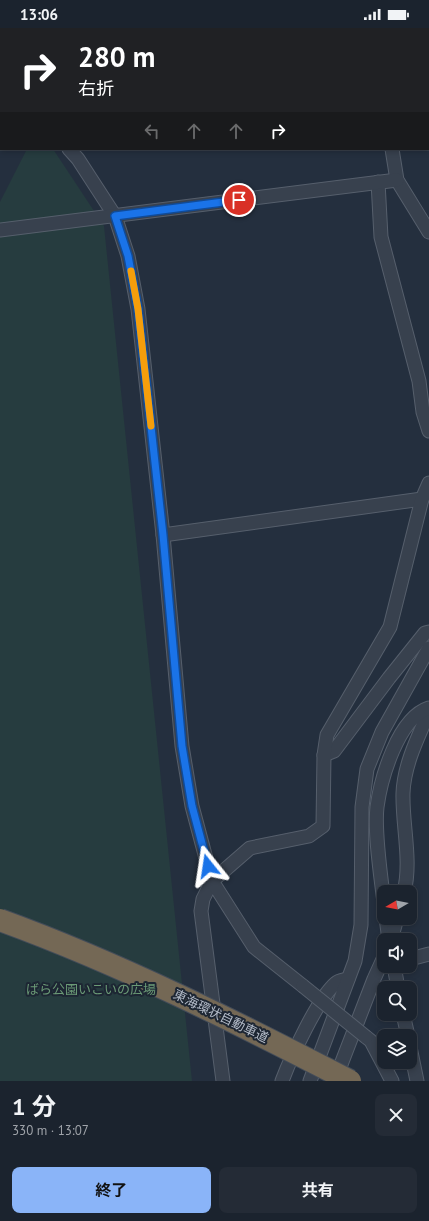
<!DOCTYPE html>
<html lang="ja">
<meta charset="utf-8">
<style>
body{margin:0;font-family:"PT Sans","Noto Sans JP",sans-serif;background:#242b36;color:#f1f3f6;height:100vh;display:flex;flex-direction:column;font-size:15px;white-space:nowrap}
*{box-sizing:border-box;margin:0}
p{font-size:13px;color:#a0a4aa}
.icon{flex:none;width:22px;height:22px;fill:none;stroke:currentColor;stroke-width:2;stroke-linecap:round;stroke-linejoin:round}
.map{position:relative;height:1053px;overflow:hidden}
.drawer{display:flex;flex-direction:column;background:#1b232e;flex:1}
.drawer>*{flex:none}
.top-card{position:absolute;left:0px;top:0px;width:429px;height:122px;box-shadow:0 2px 6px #0003,0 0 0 1px #39404a;background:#202124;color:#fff;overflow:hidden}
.needle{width:26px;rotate:260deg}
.buttons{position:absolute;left:377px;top:857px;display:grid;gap:8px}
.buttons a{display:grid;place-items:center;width:40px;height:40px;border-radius:8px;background:#1b232e;box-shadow:0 2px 6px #0003,0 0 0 1px #39404a;font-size:20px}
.pin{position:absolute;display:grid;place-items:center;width:34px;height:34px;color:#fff;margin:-17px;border:2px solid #fff;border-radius:50%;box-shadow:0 1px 4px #0007}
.me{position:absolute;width:44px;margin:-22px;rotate:345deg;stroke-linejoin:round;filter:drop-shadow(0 0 3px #0008)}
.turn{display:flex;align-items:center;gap:14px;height:84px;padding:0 12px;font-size:18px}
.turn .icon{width:52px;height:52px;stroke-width:2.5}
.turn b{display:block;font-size:28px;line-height:34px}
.lanes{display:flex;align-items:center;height:38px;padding:0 12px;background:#0003;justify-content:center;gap:20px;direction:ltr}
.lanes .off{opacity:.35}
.round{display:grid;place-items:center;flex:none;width:42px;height:42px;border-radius:8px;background:#242b36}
.head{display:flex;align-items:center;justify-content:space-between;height:68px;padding:0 12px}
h1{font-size:24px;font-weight:700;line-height:30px}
.primary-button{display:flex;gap:8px;margin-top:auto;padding:8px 12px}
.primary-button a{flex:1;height:46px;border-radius:8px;background:#8ab4f8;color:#111;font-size:16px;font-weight:700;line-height:46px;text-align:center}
.primary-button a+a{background:#242b36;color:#f1f3f6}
.status{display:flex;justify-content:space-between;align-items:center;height:28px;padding:0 20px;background:#1b232e;direction:ltr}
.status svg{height:11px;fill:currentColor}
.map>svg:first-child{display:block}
.green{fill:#263c3f}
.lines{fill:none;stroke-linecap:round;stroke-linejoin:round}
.river{stroke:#394c67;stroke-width:28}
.street-casing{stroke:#565f6c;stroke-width:15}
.street{stroke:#38414e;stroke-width:13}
.street-bridge-casing{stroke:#565f6c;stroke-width:15;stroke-linecap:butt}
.highway-bridge-casing{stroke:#434c59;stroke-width:24;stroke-linecap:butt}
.street-bridge{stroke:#38414e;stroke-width:13}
.highway-bridge{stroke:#746855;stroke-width:22}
.route-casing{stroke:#114b97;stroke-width:10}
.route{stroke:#1a73e8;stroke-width:7}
.slow{stroke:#f59e0b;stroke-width:7}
.labels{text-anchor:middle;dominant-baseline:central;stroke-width:4;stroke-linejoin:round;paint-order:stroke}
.park-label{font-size:13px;fill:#6b9a76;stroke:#1d2633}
.street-label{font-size:13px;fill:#b4bcc9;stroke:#1d2633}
</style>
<div class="status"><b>13:06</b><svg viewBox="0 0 49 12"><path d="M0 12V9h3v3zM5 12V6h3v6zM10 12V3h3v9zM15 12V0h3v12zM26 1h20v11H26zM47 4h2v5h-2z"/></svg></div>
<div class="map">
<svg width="429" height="1053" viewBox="0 0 429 1053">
<rect width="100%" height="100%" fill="#242f3e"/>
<!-- green -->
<path class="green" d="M27,121H53L104,198L192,1053H0V174Z"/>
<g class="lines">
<!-- river -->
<g class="river">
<path d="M64,1L65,0"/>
<path d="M0,93L1,92"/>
</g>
<defs>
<g id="street">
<path d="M383,0V1"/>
<path d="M399,0V1"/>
<path d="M0,64L1,65"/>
<path d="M428,104L429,108"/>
<path d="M69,121L78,131L115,188L128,228L138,281L163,507L182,718L192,778L212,853L203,871L201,883L223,1053"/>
<path d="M392,121L397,152L429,204"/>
<path d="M378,154L381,209L419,353L423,384L429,403"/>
<path d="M0,202L397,152"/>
<path d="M163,507L422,471"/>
<path d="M324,727L334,723L389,650L425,605L429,604"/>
<path d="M404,864C412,833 402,796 403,765C404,737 418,709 429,684"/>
<path d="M384,875C381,849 374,804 377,779C381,750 398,690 429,680"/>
<path d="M386,890L389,912"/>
<path d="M391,912L397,890"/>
<path d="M410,931L429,926"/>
<path d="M394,938L398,960"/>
<path d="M303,958L254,919L212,853L250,820L309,808L323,798L324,727L327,707L390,599L422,471L429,455"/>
<path d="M403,986L408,1008"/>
<path d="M366,1009L371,1013L392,1053"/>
<path d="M410,1019L417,1053"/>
<path d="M335,1052L374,951L384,929"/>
<path d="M282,1053C291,1029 318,970 336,955C339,952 344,952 348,951"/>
<path d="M310,1053L355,933L361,897L362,779L367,741L382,704L429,620"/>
</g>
</defs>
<!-- street casing -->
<use href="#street" class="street-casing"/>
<!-- street -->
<use href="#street" class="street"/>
<defs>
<path id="street-bridge" d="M303,958L366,1009"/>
<path id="highway-bridge" d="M0,892C121,936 236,994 350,1053"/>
</defs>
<!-- street-bridge casing -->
<use href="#street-bridge" class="street-bridge-casing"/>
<!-- highway-bridge casing -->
<use href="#highway-bridge" class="highway-bridge-casing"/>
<!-- street-bridge -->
<use href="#street-bridge" class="street-bridge"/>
<!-- highway-bridge -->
<use href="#highway-bridge" class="highway-bridge"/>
</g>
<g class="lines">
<defs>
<path id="route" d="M208,838L192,778L182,718L163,507L138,281L128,228L115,188L239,172"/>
</defs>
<!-- route casing -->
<use href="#route" class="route-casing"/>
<!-- route -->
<use href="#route" class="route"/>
<!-- slow -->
<path class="slow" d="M131,243L138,281L151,398"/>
</g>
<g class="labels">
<!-- park labels -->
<g class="park-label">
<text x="91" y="961">ばら公園いこいの広場</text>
</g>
<!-- street labels -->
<g class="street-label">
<text transform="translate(221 988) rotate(26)">東海環状自動車道</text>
</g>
</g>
</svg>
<div class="buttons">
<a><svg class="needle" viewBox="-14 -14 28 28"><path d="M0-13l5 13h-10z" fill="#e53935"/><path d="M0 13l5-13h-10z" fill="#a0a4aa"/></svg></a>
<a><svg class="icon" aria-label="sound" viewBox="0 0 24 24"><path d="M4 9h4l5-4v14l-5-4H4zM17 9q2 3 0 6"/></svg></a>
<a><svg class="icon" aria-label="search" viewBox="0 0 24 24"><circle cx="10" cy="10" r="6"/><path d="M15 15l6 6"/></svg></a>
<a><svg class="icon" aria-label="layers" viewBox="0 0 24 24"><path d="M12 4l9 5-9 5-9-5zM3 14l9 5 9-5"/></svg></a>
</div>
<div class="pin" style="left:239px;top:172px;background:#d93025"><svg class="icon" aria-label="arrive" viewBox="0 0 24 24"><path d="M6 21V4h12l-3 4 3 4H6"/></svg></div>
<svg class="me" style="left:208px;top:838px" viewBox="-20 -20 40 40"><path d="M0-17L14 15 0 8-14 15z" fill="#1a73e8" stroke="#fff" stroke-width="4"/></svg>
<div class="top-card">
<div class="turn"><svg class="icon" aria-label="right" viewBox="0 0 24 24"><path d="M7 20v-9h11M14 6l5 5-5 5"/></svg><div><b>280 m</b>右折</div></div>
<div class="lanes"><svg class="icon off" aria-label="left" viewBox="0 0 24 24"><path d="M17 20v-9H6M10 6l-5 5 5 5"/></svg><svg class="icon off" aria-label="ahead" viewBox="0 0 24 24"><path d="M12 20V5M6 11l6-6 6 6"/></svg><svg class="icon off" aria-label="ahead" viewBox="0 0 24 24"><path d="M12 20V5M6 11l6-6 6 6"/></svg><svg class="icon" aria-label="right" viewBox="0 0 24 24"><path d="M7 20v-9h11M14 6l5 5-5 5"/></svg></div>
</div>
</div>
<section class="drawer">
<div class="head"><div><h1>1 分</h1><p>330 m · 13:07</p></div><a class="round"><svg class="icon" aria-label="close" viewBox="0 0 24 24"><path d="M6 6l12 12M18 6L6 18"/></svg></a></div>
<div class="primary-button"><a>終了</a><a>共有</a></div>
</section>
